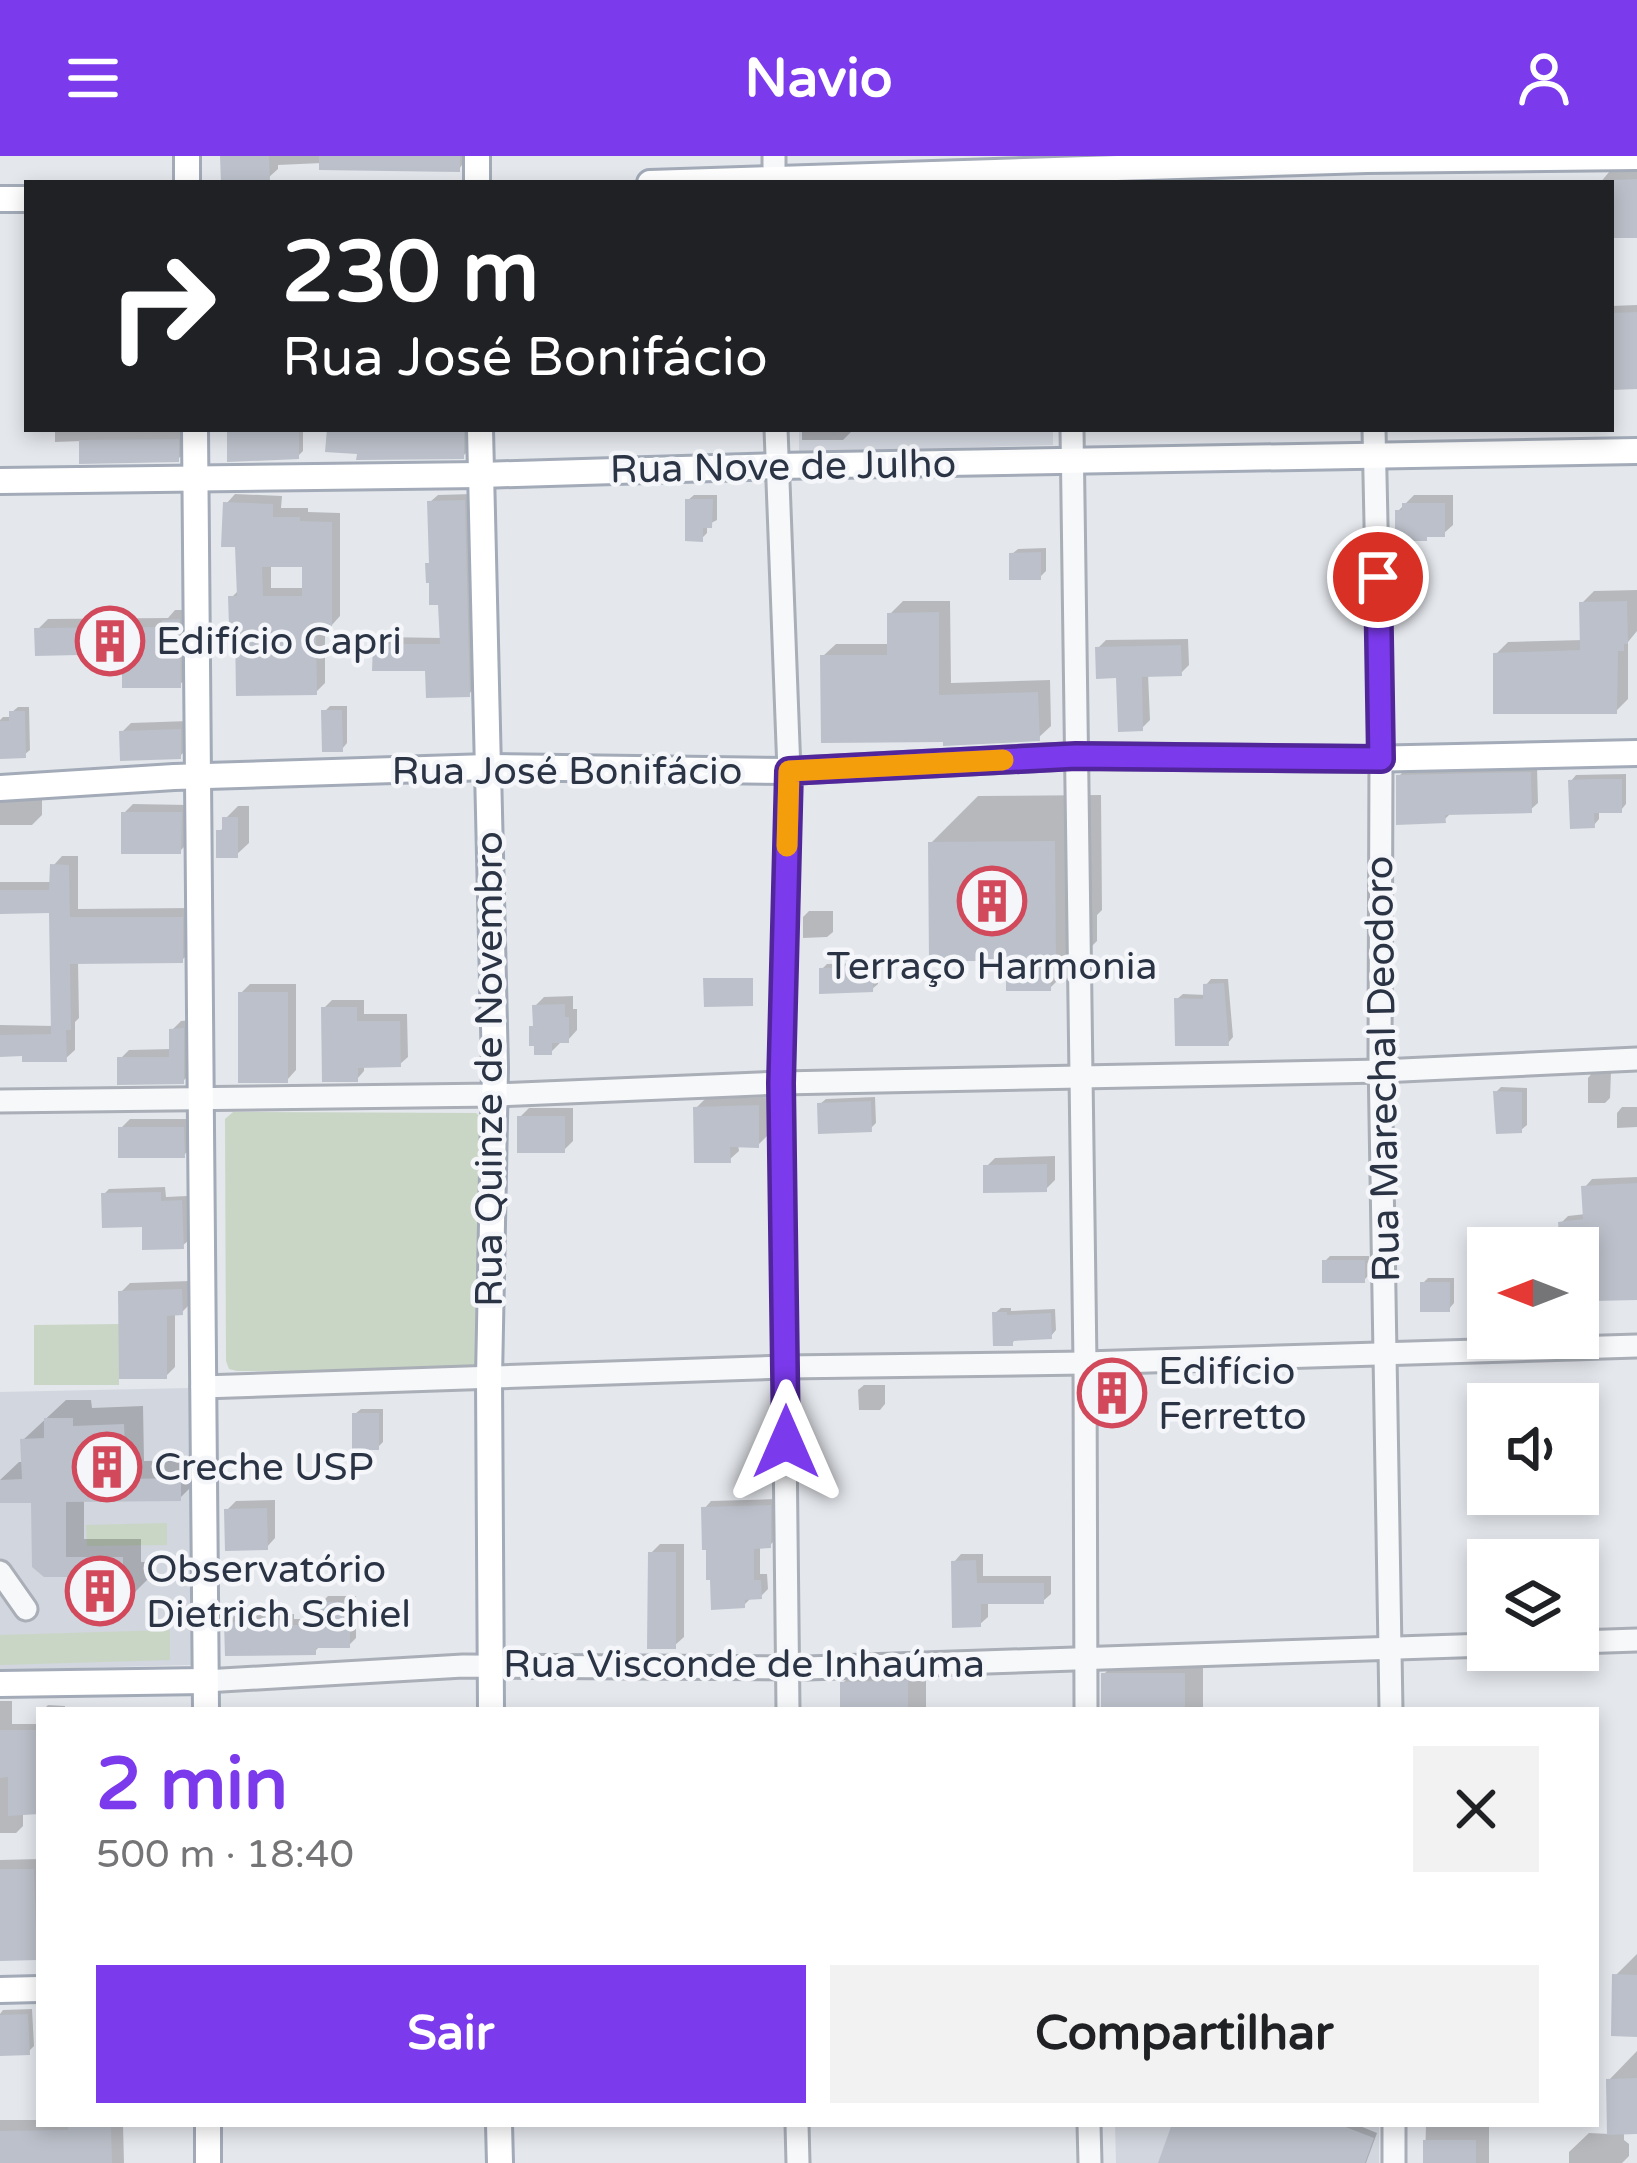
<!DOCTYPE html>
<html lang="pt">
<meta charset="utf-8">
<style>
body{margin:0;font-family:"Varela Round",sans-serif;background:#f2f2f2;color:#202124;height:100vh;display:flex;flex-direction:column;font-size:45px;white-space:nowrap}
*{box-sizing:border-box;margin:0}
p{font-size:39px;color:#757577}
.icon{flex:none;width:66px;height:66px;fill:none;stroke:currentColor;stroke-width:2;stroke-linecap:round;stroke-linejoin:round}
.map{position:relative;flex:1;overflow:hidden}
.side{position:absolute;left:36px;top:1551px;width:1563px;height:420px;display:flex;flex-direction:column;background:#fff;border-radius:0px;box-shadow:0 6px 18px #0003}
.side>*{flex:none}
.top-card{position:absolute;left:24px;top:24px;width:1590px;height:252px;border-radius:0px;box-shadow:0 6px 18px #0003;background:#202124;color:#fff;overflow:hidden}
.needle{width:78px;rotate:270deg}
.fabs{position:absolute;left:1467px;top:1071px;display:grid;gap:24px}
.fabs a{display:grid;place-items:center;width:132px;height:132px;border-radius:0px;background:#fff;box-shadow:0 6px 18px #0003;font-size:60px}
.pin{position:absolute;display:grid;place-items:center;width:102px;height:102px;color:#fff;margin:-51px;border:6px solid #fff;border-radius:50%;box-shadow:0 3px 12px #0007}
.me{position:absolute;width:132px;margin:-66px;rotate:0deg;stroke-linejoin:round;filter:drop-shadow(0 0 9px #0008)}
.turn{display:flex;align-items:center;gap:42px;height:252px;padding:0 60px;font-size:54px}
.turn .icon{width:156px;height:156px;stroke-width:2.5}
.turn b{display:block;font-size:84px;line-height:102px}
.round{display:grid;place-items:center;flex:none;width:126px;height:126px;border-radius:0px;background:#f2f2f2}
.overview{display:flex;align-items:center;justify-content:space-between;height:204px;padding:0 60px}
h1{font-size:72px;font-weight:700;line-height:90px;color:#7c3aed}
.cta{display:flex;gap:24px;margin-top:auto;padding:24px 60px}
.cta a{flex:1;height:138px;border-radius:0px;background:#7c3aed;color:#fff;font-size:48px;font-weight:700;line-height:138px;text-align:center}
.cta a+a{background:#f2f2f2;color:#202124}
header{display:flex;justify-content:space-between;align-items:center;height:156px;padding:0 60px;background:#7c3aed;color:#fff;font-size:54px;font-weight:700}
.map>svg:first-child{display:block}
.built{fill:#d2d6de}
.green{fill:#c9d6c5}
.shadow{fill:#0003;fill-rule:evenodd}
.building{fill:#bbc0ca;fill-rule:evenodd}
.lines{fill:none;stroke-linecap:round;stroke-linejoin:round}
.minor-casing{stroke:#a9aeb7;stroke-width:27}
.major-casing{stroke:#a3abb8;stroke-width:30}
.minor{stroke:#f7f8fa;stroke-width:21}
.major{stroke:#fff;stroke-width:24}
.route-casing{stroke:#51269a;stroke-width:30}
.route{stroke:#7c3aed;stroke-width:21}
.slow{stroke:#f59e0b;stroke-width:21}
.labels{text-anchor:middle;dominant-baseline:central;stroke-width:9;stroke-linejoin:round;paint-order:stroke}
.street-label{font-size:39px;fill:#2b3445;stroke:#f4f6f9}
.poi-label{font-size:39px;fill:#2b3445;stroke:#f4f6f9;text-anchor:start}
</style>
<header><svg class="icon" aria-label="menu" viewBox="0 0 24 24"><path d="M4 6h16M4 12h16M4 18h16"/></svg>Navio<svg class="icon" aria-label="person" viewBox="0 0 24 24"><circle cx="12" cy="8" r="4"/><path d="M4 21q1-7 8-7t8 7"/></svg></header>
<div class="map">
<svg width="1637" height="2007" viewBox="0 0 1637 2007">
<rect width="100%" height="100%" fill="#e4e7ec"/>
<!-- built -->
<g class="built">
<path d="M799,273H1053V289L799,296Z"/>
<path d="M190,1232L191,1509L0,1514V1236Z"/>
<path d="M1115,1968H1379V2007H1116Z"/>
</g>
<!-- green -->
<g class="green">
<path d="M233,956L476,957L487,968L484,1207L475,1214L237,1215L229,1213L226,1205L225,963Z"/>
<path d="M119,1168V1229H34V1169Z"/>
<path d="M167,1367V1389L87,1390L86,1369Z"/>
<path d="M170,1474V1504L0,1509V1479Z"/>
</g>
<!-- shadow -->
<g class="shadow">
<path d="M223,0H469L459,13L322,7L278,9V13L268,22Z"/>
<path d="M1609,16H1637V79H1611V27H1600Z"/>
<path d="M1637,149V230L1611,231V150Z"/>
<path d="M55,273H187V294L178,303L82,285L55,286Z"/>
<path d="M229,273H303V295L298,300Z"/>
<path d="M330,273H475L476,287L463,300L360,295Z"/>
<path d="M802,273H852V275L843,284H802Z"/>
<path d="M235,338L282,340L281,352H308V356L340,357V460L331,470H325V527L316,536L238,467L231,442L239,434L238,388L226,348ZM271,408H305V432H271Z"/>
<path d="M472,338L476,530L469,538L428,512L376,489L383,481L442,482L441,446L432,406L430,346L438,339Z"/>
<path d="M694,339H717V364L707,369V377L702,382L688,344Z"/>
<path d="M1414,339H1453V369L1443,378H1430L1426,382L1406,375L1398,355Z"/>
<path d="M1046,392V415L1040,421L1012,398L1018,393Z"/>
<path d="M1637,434V475L1628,486V543L1616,555L1496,498L1508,486L1583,484L1582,447L1594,435Z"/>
<path d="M903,445H950L951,527L1050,524L1051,570L1038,582L823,500L836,488H890V458Z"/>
<path d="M175,454H189L190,519L179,529L125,495L37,474L48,463L168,462Z"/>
<path d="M1188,483L1189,509L1181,517L1148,518L1150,564L1142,572L1119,519L1098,492L1106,484Z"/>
<path d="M330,550H347V587L342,593L324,556Z"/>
<path d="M18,551H29L30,594L24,599L0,600V564L3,561H12V556Z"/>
<path d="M189,565V591L180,600L122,576L131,567Z"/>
<path d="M1537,610L1538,647L1530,654L1452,656L1444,664L1399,620L1406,613Z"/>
<path d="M1626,618V648L1621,654H1599V663L1594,669L1571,625L1576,619Z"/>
<path d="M1101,639L1102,754L1097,759V785L1050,832L1009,802L931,687L978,640Z"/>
<path d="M0,644H42V659L32,669H0Z"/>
<path d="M133,648L189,649V686L180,695L124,657Z"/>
<path d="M238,650H249V687L236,699L219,676L225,670V663Z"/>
<path d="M62,700H78V753L191,752V795L182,804L78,805L79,862L75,866V894L65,903L24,897L0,898V869L54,870L52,754L0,755V726H52L53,710Z"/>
<path d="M809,755H833V776L827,781L803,782V761Z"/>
<path d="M878,807V828L872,833L822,813L827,808Z"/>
<path d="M1211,823H1228L1233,881L1228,887L1177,843L1183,838L1206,839V829Z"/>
<path d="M250,828H296V914L287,924L241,837Z"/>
<path d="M573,840V853H577V874L568,884H560V887L551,896L536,868L535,850L544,841Z"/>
<path d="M332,844H364V858H407L408,901L400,908L364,909V915L357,923L324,852Z"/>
<path d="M192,864V916L183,925L120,903L129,894L172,893V874L181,865Z"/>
<path d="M1593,916H1611L1610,942L1605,947H1588V922Z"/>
<path d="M1501,931L1527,932V969L1521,974L1496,936Z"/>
<path d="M767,941V980L758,989L738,988L739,995L729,1004L696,952L705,943Z"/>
<path d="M875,941L876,967L870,973L820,948L826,943Z"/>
<path d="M1622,951H1637V971L1617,972V957Z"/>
<path d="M529,952H573V985L564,994L520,961Z"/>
<path d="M130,963H192L193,990L184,999L121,972Z"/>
<path d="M1055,1000V1024L1046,1033L986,1011L995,1002Z"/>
<path d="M1637,1021V1141L1595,1102H1578V1092H1563L1561,1067L1568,1060L1586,1058L1585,1031L1592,1023Z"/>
<path d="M165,1031L166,1041L187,1040L188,1085L182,1090L104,1038L109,1033Z"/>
<path d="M1330,1100H1369V1119L1364,1124L1325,1105Z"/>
<path d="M1428,1122H1454V1147L1449,1153L1423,1127Z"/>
<path d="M190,1125L191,1147L182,1156H175V1211L166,1220L121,1136L130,1127Z"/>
<path d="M1001,1152H1011V1155L1055,1153L1056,1174L1051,1180L1017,1182L1012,1187L995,1157Z"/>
<path d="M1138,1216L1139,1246L1133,1251L1103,1223L1109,1217Z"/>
<path d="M864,1229H885V1248L880,1254H859L858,1234Z"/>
<path d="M66,1244H91L92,1252L143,1250L144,1305L199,1304V1323L180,1342L84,1343V1383H141V1406H148V1423L117,1454L73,1418L34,1344H0V1324L19,1306H24L23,1284Z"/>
<path d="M361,1253H383V1286L377,1292L355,1258Z"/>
<path d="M777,1343V1382L770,1389L760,1390V1418H767L768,1433L761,1440L752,1441L744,1449L704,1353L711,1345Z"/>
<path d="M275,1344V1382L266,1392L227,1354L236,1345Z"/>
<path d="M660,1388H684V1481L674,1490L651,1397Z"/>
<path d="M961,1398H983V1420H1051V1438L1043,1445H988V1461L980,1468L954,1406Z"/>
<path d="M328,1440H356V1482L349,1489H321L314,1496L227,1467L234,1460L294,1458V1463H321V1447Z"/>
<path d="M1123,1499H1203V1554H1103L1104,1518Z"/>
<path d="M926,1506V1551L923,1554H843V1527L862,1508Z"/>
<path d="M0,1545H12V1568H39V1655L23,1656V1670L16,1677H0Z"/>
<path d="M48,1549L65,1550V1554H43Z"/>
<path d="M39,1703V1798L36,1801L0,1802V1704Z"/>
<path d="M1637,1798V1878L1615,1820Z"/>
<path d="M32,1853L34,1890L28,1896L0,1897V1858L3,1854Z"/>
<path d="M1637,1895V1975H1624V1984L1629,1988V2000L1622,2007H1569V1996L1589,1977L1610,1978L1609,1924Z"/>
<path d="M0,1964H39V1968H123L124,2007H0Z"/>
<path d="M1175,1968H1355L1377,1977L1366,2007H1162Z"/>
<path d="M1426,1968H1489V2007H1425Z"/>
</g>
<!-- building -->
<g class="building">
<path d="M220,0H269L270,25L221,27Z"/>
<path d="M319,0H460V16L319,14Z"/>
<path d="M1637,23V82H1611V24Z"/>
<path d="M1637,156V233L1611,234V157Z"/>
<path d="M227,273H299V303L227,306Z"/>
<path d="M327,273H464V303L356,304L357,298L325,296Z"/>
<path d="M179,283V306L79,308V284Z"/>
<path d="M685,343H713L712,372H703V386L685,385Z"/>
<path d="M465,344L470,541L426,542L425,515H372L373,488H440L438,449H429V427H426L425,407H429L427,345Z"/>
<path d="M223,346L273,348V361H300V365L332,366V473H316L317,539L236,540L235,470H229L228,440H237L235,391H221ZM262,411H302V440H263Z"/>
<path d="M1402,347H1445V381H1427V385H1403V378H1395V354H1402Z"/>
<path d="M1041,396V424H1009V397Z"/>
<path d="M1627,445L1628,488H1624V495H1618L1617,558H1493V497L1580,494L1579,446Z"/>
<path d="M939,456V539L1038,536L1040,585L943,590V586L821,587L820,499H887V457Z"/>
<path d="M180,463L181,532H122V498L35,500L34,472L162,471V464Z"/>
<path d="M1181,489L1182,520L1142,521L1143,575L1118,576L1116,522L1096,523L1095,491Z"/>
<path d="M321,554H342L343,596H322Z"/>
<path d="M9,555H25L26,602L0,603V565H9Z"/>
<path d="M181,573V603L120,605L119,575Z"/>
<path d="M1531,616L1532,657L1445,659L1446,667L1396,669V619Z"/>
<path d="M1593,623H1622V657H1594L1595,672L1570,673L1568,624Z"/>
<path d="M121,656H182L181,698H121Z"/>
<path d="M222,661H238V702H216V674H222Z"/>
<path d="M1055,685L1056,804H1051V835H1006V805H929L928,686Z"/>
<path d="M50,708L69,709L70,761H183V807L70,808L71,874H66L67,906H22V900L0,901V879L51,878L49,757L0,758V734H49Z"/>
<path d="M874,811L873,836L819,838V812Z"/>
<path d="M703,822H753V850L704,851Z"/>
<path d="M1224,827L1229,890H1175L1174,842L1203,843V828Z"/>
<rect x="238" y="836" width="50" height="91"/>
<path d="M565,848V861H569V887H552V899H534V890H529V870H533L532,849Z"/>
<path d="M321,851H357V865H400L401,911L358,912V926H322Z"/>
<path d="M184,872V928L117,929V901H169V873Z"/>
<path d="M1493,935L1522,936V977L1496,978Z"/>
<path d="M871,945L872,976L818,978L817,947Z"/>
<path d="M759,949V992L730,991L731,1007H694L693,951Z"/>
<rect x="517" y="960" width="48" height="37"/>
<path d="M118,971H184L185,1002H118Z"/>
<path d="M1047,1008V1036L983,1037V1009Z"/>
<path d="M1637,1027V1144L1593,1145L1592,1105L1578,1106V1092H1560L1558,1066L1583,1063L1581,1030Z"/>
<path d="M161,1036V1045L182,1044L184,1093L142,1094V1071L102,1072L101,1037Z"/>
<rect x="1322" y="1104" width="43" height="23"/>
<rect x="1420" y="1126" width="30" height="30"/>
<path d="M182,1133L183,1159L167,1160V1223H119L118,1135Z"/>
<path d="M992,1156H1007V1159L1051,1157L1052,1183L1013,1185V1190H993Z"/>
<path d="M1134,1220V1254L1100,1255V1222Z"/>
<rect x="352" y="1257" width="27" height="37"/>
<path d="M44,1262H73V1270L124,1268L126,1323L181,1322V1345L66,1346V1401H123V1424H130V1445L118,1457H71L70,1421H44L32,1411L31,1347H0V1324L22,1323L20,1283L44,1282Z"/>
<path d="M771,1349V1392L754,1393V1424H761L762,1443L745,1444V1452L711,1454L710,1424H706V1394H702L701,1351Z"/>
<path d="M267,1352L268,1394L225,1395L224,1353Z"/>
<path d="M648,1396H676V1493H647Z"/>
<path d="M976,1404L977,1427H1044V1448H981V1471L952,1472L951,1405Z"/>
<path d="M318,1446H350V1492H316V1499L225,1500L224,1466L288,1464V1469H318Z"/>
<rect x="1101" y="1517" width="84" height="37"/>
<path d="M908,1524V1554H840V1526Z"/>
<path d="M0,1574H39V1658L8,1660V1621L0,1622Z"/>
<path d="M0,1713H34L37,1804L0,1805Z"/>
<path d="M1612,1818L1637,1819V1881L1611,1880Z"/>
<path d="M28,1858L30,1899L0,1900V1859Z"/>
<path d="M1637,1922V1978L1607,1979L1606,1923Z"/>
<path d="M68,1968H111L112,2007H0V1975L68,1974Z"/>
<path d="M1172,1968H1338L1374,1982L1365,2007H1158Z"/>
<rect x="1423" y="1984" width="53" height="23"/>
</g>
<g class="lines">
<defs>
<g id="minor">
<path d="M774,0V27"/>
<path d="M776,273L789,615L781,927L788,1554"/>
<path d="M1072,273L1085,1207L1086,1554"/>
<path d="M1374,273L1381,603L1380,902L1391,1554"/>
<path d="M0,945L495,939L781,927L1381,915L1637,903"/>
<path d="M202,1231L785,1211L1085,1207L1637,1190"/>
<path d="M0,1416L26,1453"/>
<path d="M1578,1486L1637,1484"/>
<path d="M205,1525L463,1510L807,1512L1488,1489"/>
<path d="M797,1968L798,2007"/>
<path d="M1089,1968L1090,2007"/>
<path d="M1394,1968V2007"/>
</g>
<g id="major">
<path d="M187,0V27"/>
<path d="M477,27V0"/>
<path d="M650,27L1367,4L1637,1"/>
<path d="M0,43H27"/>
<path d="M195,273L206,1554"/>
<path d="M480,273L495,912L489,1222L491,1554"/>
<path d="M0,325L481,319L777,310L1637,295"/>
<path d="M0,632L174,621L488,611L789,615L1076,600L1364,603L1637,597"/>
<path d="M0,1528L205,1525"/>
<path d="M0,1834L39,1833"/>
<path d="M208,1968V2007"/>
<path d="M499,1968L500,2007"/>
</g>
</defs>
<!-- minor casing -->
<use href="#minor" class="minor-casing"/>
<!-- major casing -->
<use href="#major" class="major-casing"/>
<!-- minor -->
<use href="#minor" class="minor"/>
<!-- major -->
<use href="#major" class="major"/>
</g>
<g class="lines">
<defs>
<path id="route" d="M786,1286L781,927L789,615L1076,600L1381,603L1378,421"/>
</defs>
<!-- route casing -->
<use href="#route" class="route-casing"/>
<!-- route -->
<use href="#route" class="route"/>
<!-- slow -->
<path class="slow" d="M787,690L789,615L1003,604"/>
</g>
<!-- icons -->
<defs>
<symbol id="building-ring" viewBox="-11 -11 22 22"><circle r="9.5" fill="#f4f6f9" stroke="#d1495b" stroke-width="1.5"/><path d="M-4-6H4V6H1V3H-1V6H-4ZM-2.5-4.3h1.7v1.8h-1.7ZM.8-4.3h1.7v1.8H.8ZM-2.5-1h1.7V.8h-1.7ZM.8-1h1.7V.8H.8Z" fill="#d1495b"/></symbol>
</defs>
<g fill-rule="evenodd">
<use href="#building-ring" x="72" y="447" width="76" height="76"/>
<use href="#building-ring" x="954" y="707" width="76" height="76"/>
<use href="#building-ring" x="1074" y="1199" width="76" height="76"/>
<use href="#building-ring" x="69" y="1273" width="76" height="76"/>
<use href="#building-ring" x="62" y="1397" width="76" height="76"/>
</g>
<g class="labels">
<!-- street labels -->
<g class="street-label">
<text transform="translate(783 311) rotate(-1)">Rua Nove de Julho</text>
<text x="567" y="615">Rua José Bonifácio</text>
<text transform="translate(489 913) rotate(-90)">Rua Quinze de Novembro</text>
<text transform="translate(1383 913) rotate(-91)">Rua Marechal Deodoro</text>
<text x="744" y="1508">Rua Visconde de Inhaúma</text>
</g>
<!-- poi labels -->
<g class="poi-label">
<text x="156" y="485">Edifício Capri</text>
<text x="992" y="810" text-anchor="middle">Terraço Harmonia</text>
<text x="1158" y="1215">Edifício<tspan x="1158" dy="45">Ferretto</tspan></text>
<text x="154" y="1311">Creche USP</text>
<text x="146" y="1413">Observatório<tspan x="146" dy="45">Dietrich Schiel</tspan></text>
</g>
</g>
</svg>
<div class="fabs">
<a><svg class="needle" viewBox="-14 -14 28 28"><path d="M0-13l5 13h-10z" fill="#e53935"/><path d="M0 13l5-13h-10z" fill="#757577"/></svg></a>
<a><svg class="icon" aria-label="sound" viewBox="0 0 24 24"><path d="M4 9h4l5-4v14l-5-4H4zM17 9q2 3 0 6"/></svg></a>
<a><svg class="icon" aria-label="layers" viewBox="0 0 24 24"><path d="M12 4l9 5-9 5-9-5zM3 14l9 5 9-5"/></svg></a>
</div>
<div class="pin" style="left:1378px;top:421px;background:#d93025"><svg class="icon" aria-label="arrive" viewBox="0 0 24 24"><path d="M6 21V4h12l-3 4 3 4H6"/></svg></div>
<svg class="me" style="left:786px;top:1286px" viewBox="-20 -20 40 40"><path d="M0-17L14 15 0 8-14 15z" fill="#7c3aed" stroke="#fff" stroke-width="4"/></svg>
<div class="top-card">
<div class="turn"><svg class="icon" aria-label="right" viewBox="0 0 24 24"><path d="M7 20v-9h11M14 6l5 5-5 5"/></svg><div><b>230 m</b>Rua José Bonifácio</div></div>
</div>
<section class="side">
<div class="overview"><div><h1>2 min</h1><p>500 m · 18:40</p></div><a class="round"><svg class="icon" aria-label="close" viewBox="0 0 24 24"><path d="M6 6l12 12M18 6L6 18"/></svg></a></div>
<div class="cta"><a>Sair</a><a>Compartilhar</a></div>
</section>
</div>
